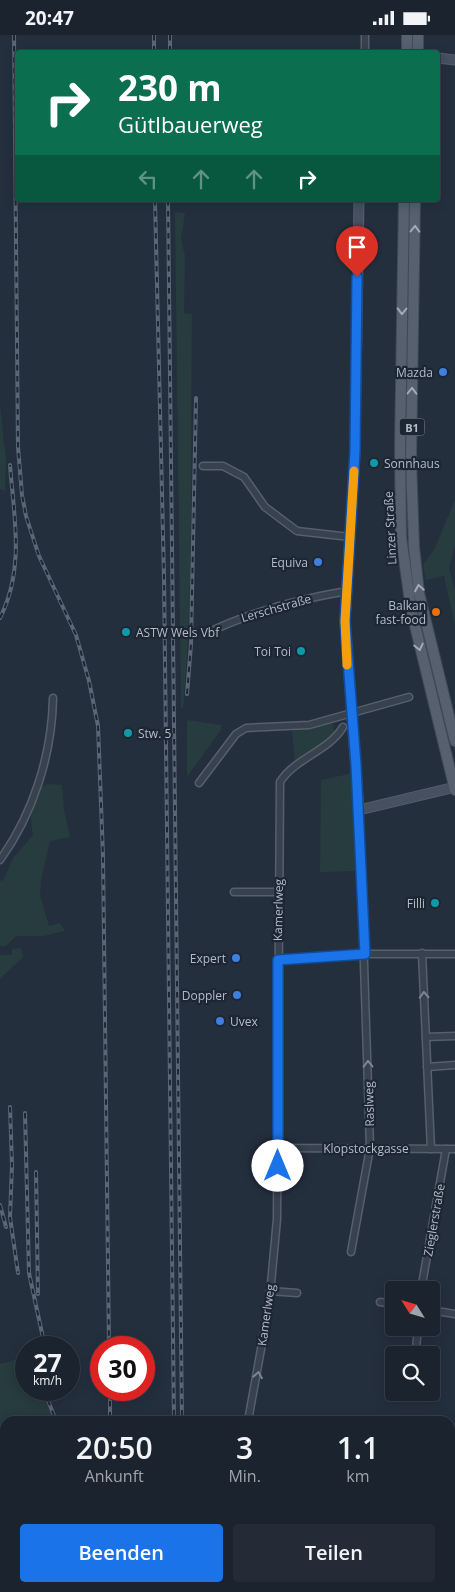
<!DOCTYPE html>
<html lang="de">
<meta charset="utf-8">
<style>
body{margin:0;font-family:"Open Sans",sans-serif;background:#242b36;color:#f1f3f6;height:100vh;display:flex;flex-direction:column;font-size:19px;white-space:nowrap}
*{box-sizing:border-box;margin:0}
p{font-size:16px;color:#a0a4aa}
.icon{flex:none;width:28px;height:28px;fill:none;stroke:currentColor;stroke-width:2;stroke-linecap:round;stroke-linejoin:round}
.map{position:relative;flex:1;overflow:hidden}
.side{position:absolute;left:0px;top:1381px;width:455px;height:176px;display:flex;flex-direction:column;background:#1b232e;border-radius:15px 15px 0 0;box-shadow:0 2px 12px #0003,0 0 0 1px #39404a}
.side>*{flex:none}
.top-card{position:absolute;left:15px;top:15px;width:425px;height:152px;border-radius:5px;box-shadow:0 2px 12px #0003,0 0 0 1px #39404a;background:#0b6e4f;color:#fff;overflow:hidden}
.needle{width:32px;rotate:307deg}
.controls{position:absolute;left:385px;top:1246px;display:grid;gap:10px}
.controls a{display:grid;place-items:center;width:55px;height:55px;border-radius:5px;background:#1b232e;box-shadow:0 2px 12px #0003,0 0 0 1px #39404a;font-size:25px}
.speed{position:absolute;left:15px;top:1301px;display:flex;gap:10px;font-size:25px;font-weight:700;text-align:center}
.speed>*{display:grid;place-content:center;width:65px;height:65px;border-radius:50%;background:#1b232e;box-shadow:0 2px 12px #0003,0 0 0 1px #39404a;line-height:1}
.speed small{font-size:12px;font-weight:400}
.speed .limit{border:8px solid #d22;background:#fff;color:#111}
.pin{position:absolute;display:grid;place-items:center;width:42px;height:42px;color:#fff;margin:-51px -21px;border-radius:50% 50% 50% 0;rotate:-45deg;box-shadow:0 0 5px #0007}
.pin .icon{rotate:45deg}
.me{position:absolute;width:55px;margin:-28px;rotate:0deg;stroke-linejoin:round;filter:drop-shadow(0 0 4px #0008)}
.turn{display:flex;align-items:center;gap:18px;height:105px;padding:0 20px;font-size:22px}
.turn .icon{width:65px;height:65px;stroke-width:2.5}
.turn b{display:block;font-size:35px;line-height:42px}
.lanes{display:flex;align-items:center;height:48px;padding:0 20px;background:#0003;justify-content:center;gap:25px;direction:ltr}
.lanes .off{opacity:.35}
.eta{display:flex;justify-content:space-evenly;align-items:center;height:85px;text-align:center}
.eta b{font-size:30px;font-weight:600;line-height:35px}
.button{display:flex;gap:10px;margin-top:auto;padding:10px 20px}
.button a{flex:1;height:58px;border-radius:5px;background:#1a73e8;color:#fff;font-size:20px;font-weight:600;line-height:58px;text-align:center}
.button a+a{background:#242b36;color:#f1f3f6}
.status{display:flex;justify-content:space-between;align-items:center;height:35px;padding:0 25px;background:#1b232e;direction:ltr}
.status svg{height:14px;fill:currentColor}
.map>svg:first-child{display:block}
.green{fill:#263c3f}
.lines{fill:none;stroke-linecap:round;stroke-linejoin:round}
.street-casing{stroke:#565f6c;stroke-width:9}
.secondary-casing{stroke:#565f6c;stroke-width:11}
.primary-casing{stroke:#414a57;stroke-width:12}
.street{stroke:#38414e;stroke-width:6}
.secondary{stroke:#465061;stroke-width:9}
.primary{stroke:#56606e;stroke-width:10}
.rail-casing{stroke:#5a6575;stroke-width:4}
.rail{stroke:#1d2633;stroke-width:2;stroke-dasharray:5.5;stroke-linecap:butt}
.oneway{stroke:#a1aab7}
.oneway2{stroke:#7c8592}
.route-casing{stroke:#114b97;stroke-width:12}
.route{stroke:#1a73e8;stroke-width:9}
.slow{stroke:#f59e0b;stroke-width:9}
.shop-dot{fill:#3f7fe0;stroke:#1d2633;stroke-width:2}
.culture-dot{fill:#0f9aa8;stroke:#1d2633;stroke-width:2}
.food-dot{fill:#e8710a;stroke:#1d2633;stroke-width:2}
.labels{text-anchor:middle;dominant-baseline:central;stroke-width:4.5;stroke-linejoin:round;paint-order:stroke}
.shield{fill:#1d2633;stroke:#878f9c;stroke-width:1}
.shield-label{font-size:11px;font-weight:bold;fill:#b4bcc9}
.poi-label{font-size:12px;fill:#b4bcc9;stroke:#1d2633;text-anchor:end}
.street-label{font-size:12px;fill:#b4bcc9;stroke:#1d2633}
</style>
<div class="status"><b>20:47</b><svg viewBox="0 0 49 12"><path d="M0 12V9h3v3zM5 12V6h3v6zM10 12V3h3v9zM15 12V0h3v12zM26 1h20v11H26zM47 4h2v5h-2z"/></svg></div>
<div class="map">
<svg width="455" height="1557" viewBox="0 0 455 1557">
<rect width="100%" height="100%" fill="#242f3e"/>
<!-- green -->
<g class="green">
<path d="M175,177L185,178L181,204L185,221L184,278L192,279C190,411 195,542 183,673H181Z"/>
<path d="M0,371L6,425L5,456L0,454Z"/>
<path d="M455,465V511L449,533L455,556V590L444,541L426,545L423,530L434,515Z"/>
<path d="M187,685L221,690V695L187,742Z"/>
<path d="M332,686L335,700L295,728L292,696Z"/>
<path d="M353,738L357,836L320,837L321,745Z"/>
<path d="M47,749L62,750L64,775L70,802L50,806L41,845L40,861L49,891L60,888L65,896L44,901H16L6,911H0V845L3,846L13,823L33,800C30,779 27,761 47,749Z"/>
<path d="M21,913L23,922L0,944V920H12V914Z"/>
<path d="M26,1322V1355H42L54,1386H5V1552H117L118,1557H0V1329Z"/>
</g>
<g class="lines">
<defs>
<g id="street">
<path d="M365,18V0"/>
<path d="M203,431H223L244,442L265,472L297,496L350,502"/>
<path d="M207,598C251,577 299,564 347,556"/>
<path d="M199,748L236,699L246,693L309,690L409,662"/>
<path d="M0,825C33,779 52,720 53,663"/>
<path d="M234,857H278"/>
<path d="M422,918L431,1114"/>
<path d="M277,925L365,919H455"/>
<path d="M426,1002L455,1001"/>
<path d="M427,1032L455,1030"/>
<path d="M278,1113L455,1114"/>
<path d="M351,1217L370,1113L359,775"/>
<path d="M421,1255L446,1114"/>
<path d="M270,1256L297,1258"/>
<path d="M380,1267L394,1269"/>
<path d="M431,1275L455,1279"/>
<path d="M416,1314L418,1292"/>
<path d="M248,1386L269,1270L277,1184L280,747C295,723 329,716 343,692"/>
<path d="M425,1552L431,1557"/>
<path d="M210,1557V1552"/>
</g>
<g id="secondary">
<path d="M438,23L455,25"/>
<path d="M359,165L355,416L345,586L359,775L455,752"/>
</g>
<g id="primary">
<path d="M407,18V0"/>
<path d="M418,18V0"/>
<path d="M404,165L400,412L401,502L411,574L455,755"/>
<path d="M415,165L411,425L414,512L419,558L455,706"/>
</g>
</defs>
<!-- street casing -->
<use href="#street" class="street-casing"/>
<!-- secondary casing -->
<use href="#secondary" class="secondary-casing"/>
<!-- primary casing -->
<use href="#primary" class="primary-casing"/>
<!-- street -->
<use href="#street" class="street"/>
<!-- secondary -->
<use href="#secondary" class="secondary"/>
<!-- primary -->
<use href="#primary" class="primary"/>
<defs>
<g id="rail">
<path d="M14,0L18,412L22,460L26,481L39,521L76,600L89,646L98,691L103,821L109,1312"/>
<path d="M154,0V18"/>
<path d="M170,0V18"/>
<path d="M155,165L164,542L174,1386"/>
<path d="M168,165L182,1386"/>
<path d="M0,583C25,534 14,482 10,430"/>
<path d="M187,659L191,609L196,363"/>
<path d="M10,1072L12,1130L10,1182L18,1238"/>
<path d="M25,1078L29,1238L45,1312"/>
<path d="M36,1137L38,1259"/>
<path d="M0,1170L6,1192"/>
<path d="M44,1355L56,1386"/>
<path d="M110,1355V1386"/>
<path d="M143,1552L144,1557"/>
<path d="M176,1552V1557"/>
<path d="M188,1552V1557"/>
</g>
</defs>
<!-- rail casing -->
<use href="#rail" class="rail-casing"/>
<!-- rail -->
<use href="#rail" class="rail"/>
</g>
<!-- one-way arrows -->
<defs><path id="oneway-chevron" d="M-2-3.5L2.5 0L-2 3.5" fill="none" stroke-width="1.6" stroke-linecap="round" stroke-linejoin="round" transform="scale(1.25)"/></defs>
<g class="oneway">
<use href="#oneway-chevron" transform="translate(415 194) rotate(-89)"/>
<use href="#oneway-chevron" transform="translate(402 276) rotate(91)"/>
<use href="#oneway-chevron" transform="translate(412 356) rotate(-89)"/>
<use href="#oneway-chevron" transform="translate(419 553) rotate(-99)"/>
<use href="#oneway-chevron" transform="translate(419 612) rotate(77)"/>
</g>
<g class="oneway2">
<use href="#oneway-chevron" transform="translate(424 960) rotate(-93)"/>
<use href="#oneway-chevron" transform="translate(368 1029) rotate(-91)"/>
<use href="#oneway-chevron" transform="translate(258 1340) rotate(-80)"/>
</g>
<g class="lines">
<defs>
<path id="route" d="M278,1131V925L365,919L356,730L345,586L355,416L357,242"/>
</defs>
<!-- route casing -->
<use href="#route" class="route-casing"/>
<!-- route -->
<use href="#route" class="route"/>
<!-- slow -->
<path class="slow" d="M347,630L345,586L354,436"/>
</g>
<!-- markers -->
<g class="shop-dot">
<circle cx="443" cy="337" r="5"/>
<circle cx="318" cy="527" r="5"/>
<circle cx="236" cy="923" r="5"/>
<circle cx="237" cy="960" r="5"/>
<circle cx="220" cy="986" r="5"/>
</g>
<g class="culture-dot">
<circle cx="374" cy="428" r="5"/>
<circle cx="126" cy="597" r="5"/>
<circle cx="301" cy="616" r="5"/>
<circle cx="128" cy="698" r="5"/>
<circle cx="435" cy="868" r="5"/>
</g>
<circle class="food-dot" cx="436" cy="577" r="5"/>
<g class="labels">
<!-- shield labels -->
<rect class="shield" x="399.5" y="383.5" width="25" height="17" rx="4"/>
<g class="shield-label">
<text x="412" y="392">B1</text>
</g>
<!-- poi labels -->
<g class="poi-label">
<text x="433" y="337">Mazda</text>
<text x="384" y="428" text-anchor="start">Sonnhaus</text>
<text x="308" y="527">Equiva</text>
<text x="426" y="570">Balkan<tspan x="426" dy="14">fast-food</tspan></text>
<text x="136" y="597" text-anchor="start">ASTW Wels Vbf</text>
<text x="291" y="616">Toi Toi</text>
<text x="138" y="698" text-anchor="start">Stw. 5</text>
<text x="425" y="868">Filli</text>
<text x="226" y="923">Expert</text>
<text x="227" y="960">Doppler</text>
<text x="230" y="986" text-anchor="start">Uvex</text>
</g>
<!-- street labels -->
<g class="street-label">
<text transform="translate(390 493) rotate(-93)">Linzer Straße</text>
<text transform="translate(276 573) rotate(-16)">Lerschstraße</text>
<text transform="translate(278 875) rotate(-89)">Kamerlweg</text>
<text transform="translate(369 1069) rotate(-91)">Raslweg</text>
<text x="366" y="1113">Klopstockgasse</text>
<text transform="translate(434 1185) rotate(-80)">Zieglerstraße</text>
<text transform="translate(266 1280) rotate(-82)">Kamerlweg</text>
</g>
</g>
</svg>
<div class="controls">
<a><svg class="needle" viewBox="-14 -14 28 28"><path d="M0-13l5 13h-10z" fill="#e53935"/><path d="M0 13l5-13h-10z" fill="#a0a4aa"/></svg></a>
<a><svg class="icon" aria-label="search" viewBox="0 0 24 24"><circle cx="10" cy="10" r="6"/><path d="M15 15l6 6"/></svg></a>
</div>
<div class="speed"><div>27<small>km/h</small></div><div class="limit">30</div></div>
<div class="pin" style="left:357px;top:242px;background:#d93025"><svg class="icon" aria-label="arrive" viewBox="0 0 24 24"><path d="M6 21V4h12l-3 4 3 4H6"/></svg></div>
<svg class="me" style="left:278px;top:1131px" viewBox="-20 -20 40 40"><circle r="19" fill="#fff"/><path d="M0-13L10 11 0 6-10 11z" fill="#1a73e8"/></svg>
<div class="top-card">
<div class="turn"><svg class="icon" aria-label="right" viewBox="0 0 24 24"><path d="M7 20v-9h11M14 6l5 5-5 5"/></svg><div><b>230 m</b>Gütlbauerweg</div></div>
<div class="lanes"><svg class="icon off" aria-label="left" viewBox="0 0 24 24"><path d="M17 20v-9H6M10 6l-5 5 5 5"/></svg><svg class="icon off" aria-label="ahead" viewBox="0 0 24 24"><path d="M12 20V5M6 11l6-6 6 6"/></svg><svg class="icon off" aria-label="ahead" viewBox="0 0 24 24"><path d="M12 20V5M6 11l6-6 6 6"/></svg><svg class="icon" aria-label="right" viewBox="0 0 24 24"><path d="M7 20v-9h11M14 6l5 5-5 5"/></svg></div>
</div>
<section class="side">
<div class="eta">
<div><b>20:50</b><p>Ankunft</p></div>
<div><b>3</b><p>Min.</p></div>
<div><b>1.1</b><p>km</p></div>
</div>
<div class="button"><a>Beenden</a><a>Teilen</a></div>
</section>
</div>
